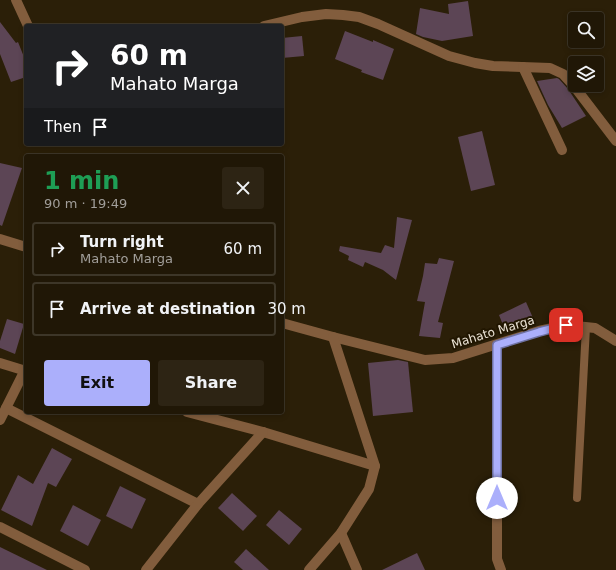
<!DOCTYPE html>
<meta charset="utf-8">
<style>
body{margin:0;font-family:"DejaVu Sans",sans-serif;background:#2d2414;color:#f1f3f6;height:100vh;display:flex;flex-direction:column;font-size:15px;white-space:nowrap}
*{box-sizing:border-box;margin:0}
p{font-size:13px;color:#a29f9b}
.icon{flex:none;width:22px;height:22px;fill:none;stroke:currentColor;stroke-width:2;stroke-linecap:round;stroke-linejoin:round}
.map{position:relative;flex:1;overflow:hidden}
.drawer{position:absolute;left:24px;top:154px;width:260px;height:260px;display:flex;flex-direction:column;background:#201706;border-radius:4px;box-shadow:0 2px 6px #0003,0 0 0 1px #3d3628}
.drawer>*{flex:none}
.guide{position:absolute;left:24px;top:24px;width:260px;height:122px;border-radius:4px;box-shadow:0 2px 6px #0003,0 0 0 1px #3d3628;background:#202124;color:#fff;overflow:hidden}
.buttons{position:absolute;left:568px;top:12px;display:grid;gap:8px}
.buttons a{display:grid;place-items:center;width:36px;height:36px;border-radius:4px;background:#201706;box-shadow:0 2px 6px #0003,0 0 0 1px #3d3628;font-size:20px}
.pin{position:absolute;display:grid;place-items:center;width:34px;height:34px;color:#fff;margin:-17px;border-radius:8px;box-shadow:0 2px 6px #0006}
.me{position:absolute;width:44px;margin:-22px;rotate:0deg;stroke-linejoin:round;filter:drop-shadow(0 0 3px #0008)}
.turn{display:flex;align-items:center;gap:14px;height:84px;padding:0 20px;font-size:18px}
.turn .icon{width:52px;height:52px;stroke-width:2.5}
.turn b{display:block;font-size:28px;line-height:34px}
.then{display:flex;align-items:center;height:38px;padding:0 20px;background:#0003;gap:8px;font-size:15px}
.round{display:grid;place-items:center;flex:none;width:42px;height:42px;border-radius:4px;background:#2d2414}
.summary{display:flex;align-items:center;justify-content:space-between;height:68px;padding:0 20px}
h1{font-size:24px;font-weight:700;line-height:30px;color:#1e9e55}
.primary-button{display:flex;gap:8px;margin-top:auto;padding:8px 20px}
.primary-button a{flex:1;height:46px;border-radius:4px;background:#abaffb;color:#111;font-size:16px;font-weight:700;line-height:46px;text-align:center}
.primary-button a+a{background:#2d2414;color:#f1f3f6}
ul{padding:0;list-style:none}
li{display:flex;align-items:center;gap:12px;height:54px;margin:0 8px 6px;padding:0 12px;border:2px solid #3d3628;border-radius:4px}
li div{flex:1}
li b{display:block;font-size:15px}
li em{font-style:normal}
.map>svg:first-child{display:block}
.building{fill:#5c4555}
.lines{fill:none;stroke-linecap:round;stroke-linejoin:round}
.lane{stroke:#825d3d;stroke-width:8}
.street{stroke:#825d3d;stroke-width:10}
.route-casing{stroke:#6f72a3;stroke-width:10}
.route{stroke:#abaffb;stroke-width:7}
.labels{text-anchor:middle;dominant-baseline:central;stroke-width:4;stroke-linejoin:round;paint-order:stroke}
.street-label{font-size:12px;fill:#eae2d4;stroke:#211601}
</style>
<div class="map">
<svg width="616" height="570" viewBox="0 0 616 570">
<rect width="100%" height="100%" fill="#2b1f08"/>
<!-- building -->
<g class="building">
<path d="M468,1L473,36L442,41L423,37L416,34L420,8L449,14L448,4Z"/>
<path d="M0,22L16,43L18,42L26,62V77L11,82L0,54Z"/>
<path d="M345,31L373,42V40L394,49L383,80L361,72L362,70L335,59Z"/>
<path d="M302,36L304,56L282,58V38Z"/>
<path d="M557,78L559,79L568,89L586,116L562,128L548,105L537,81Z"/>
<path d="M482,131L495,185L471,191L458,137Z"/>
<path d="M0,163L22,168L2,226L0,225Z"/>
<path d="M397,217L412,220L396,280L383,270L365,262L363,267L348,260L349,256L339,251L340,246L381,253L385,245L394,248Z"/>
<path d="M439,258L454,261L438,322L443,323L440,338L419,336L425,302L417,301L423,276L425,263L437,264Z"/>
<path d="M526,302L533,318L505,330L499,315Z"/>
<path d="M7,319L24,324L15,354L0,348V341Z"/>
<path d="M398,360L408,362L413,412L373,416L368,363Z"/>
<path d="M52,448L72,459L56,487L48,483L32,526L1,510L18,475L33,484Z"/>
<path d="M120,486L146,499L132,529L106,516Z"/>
<path d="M232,493L257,516L243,531L218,508Z"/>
<path d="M73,505L101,520L88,546L60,531Z"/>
<path d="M279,510L302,529L289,545L266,525Z"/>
<path d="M0,547L47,570H0Z"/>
<path d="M246,549L269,570H243L234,562Z"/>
<path d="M417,553L425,570H382Z"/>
</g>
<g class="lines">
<!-- lane -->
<path class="lane" d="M577,498L586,327"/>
<!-- street -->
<g class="street">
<path d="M16,0L28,26"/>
<path d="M264,26L302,17L326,14L343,15L359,17L378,24L449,56L475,63L493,66L550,68L563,74L574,86L616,141"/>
<path d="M523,67L562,150"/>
<path d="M0,239L26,247"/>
<path d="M282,323L333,337L425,360L453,358L539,331L566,325L595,328L616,341"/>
<path d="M497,345V559L501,570"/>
<path d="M0,363L26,371"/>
<path d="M6,408L198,504"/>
<path d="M187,412L263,432L375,466"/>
<path d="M0,420L25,370"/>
<path d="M0,527L85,570"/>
<path d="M341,533L357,570"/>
<path d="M146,570L198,504L263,432"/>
<path d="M309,570L341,533L369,489L375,466L333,337"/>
</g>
</g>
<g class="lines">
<defs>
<path id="route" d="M497,498V345L539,332L566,325"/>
</defs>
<!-- route casing -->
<use href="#route" class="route-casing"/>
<!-- route -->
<use href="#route" class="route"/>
</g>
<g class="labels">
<!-- street labels -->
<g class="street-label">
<text transform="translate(493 332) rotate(-17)">Mahato Marga</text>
</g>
</g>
</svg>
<div class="buttons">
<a><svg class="icon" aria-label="search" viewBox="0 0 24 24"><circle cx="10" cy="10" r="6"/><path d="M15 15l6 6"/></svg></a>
<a><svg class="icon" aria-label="layers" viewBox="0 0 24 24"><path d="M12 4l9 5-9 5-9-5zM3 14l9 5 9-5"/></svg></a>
</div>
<div class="pin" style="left:566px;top:325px;background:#d93025"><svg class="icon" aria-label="arrive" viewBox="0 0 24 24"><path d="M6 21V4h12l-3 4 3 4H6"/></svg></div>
<svg class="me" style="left:497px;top:498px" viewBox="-20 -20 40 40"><circle r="19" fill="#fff"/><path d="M0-13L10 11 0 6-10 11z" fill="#abaffb"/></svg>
<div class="guide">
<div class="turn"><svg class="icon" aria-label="right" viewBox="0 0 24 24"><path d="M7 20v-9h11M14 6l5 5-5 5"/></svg><div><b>60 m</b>Mahato Marga</div></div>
<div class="then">Then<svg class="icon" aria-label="arrive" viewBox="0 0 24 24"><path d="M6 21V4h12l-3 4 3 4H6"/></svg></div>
</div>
<section class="drawer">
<div class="summary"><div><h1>1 min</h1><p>90 m · 19:49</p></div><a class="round"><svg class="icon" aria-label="close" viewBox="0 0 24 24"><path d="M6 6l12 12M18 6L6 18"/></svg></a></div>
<ul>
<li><svg class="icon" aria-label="right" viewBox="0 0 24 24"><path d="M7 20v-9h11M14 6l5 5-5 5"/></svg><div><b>Turn right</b><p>Mahato Marga</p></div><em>60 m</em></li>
<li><svg class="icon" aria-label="arrive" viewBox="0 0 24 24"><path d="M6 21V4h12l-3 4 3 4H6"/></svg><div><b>Arrive at destination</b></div><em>30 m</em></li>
</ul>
<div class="primary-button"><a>Exit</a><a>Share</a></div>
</section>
</div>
